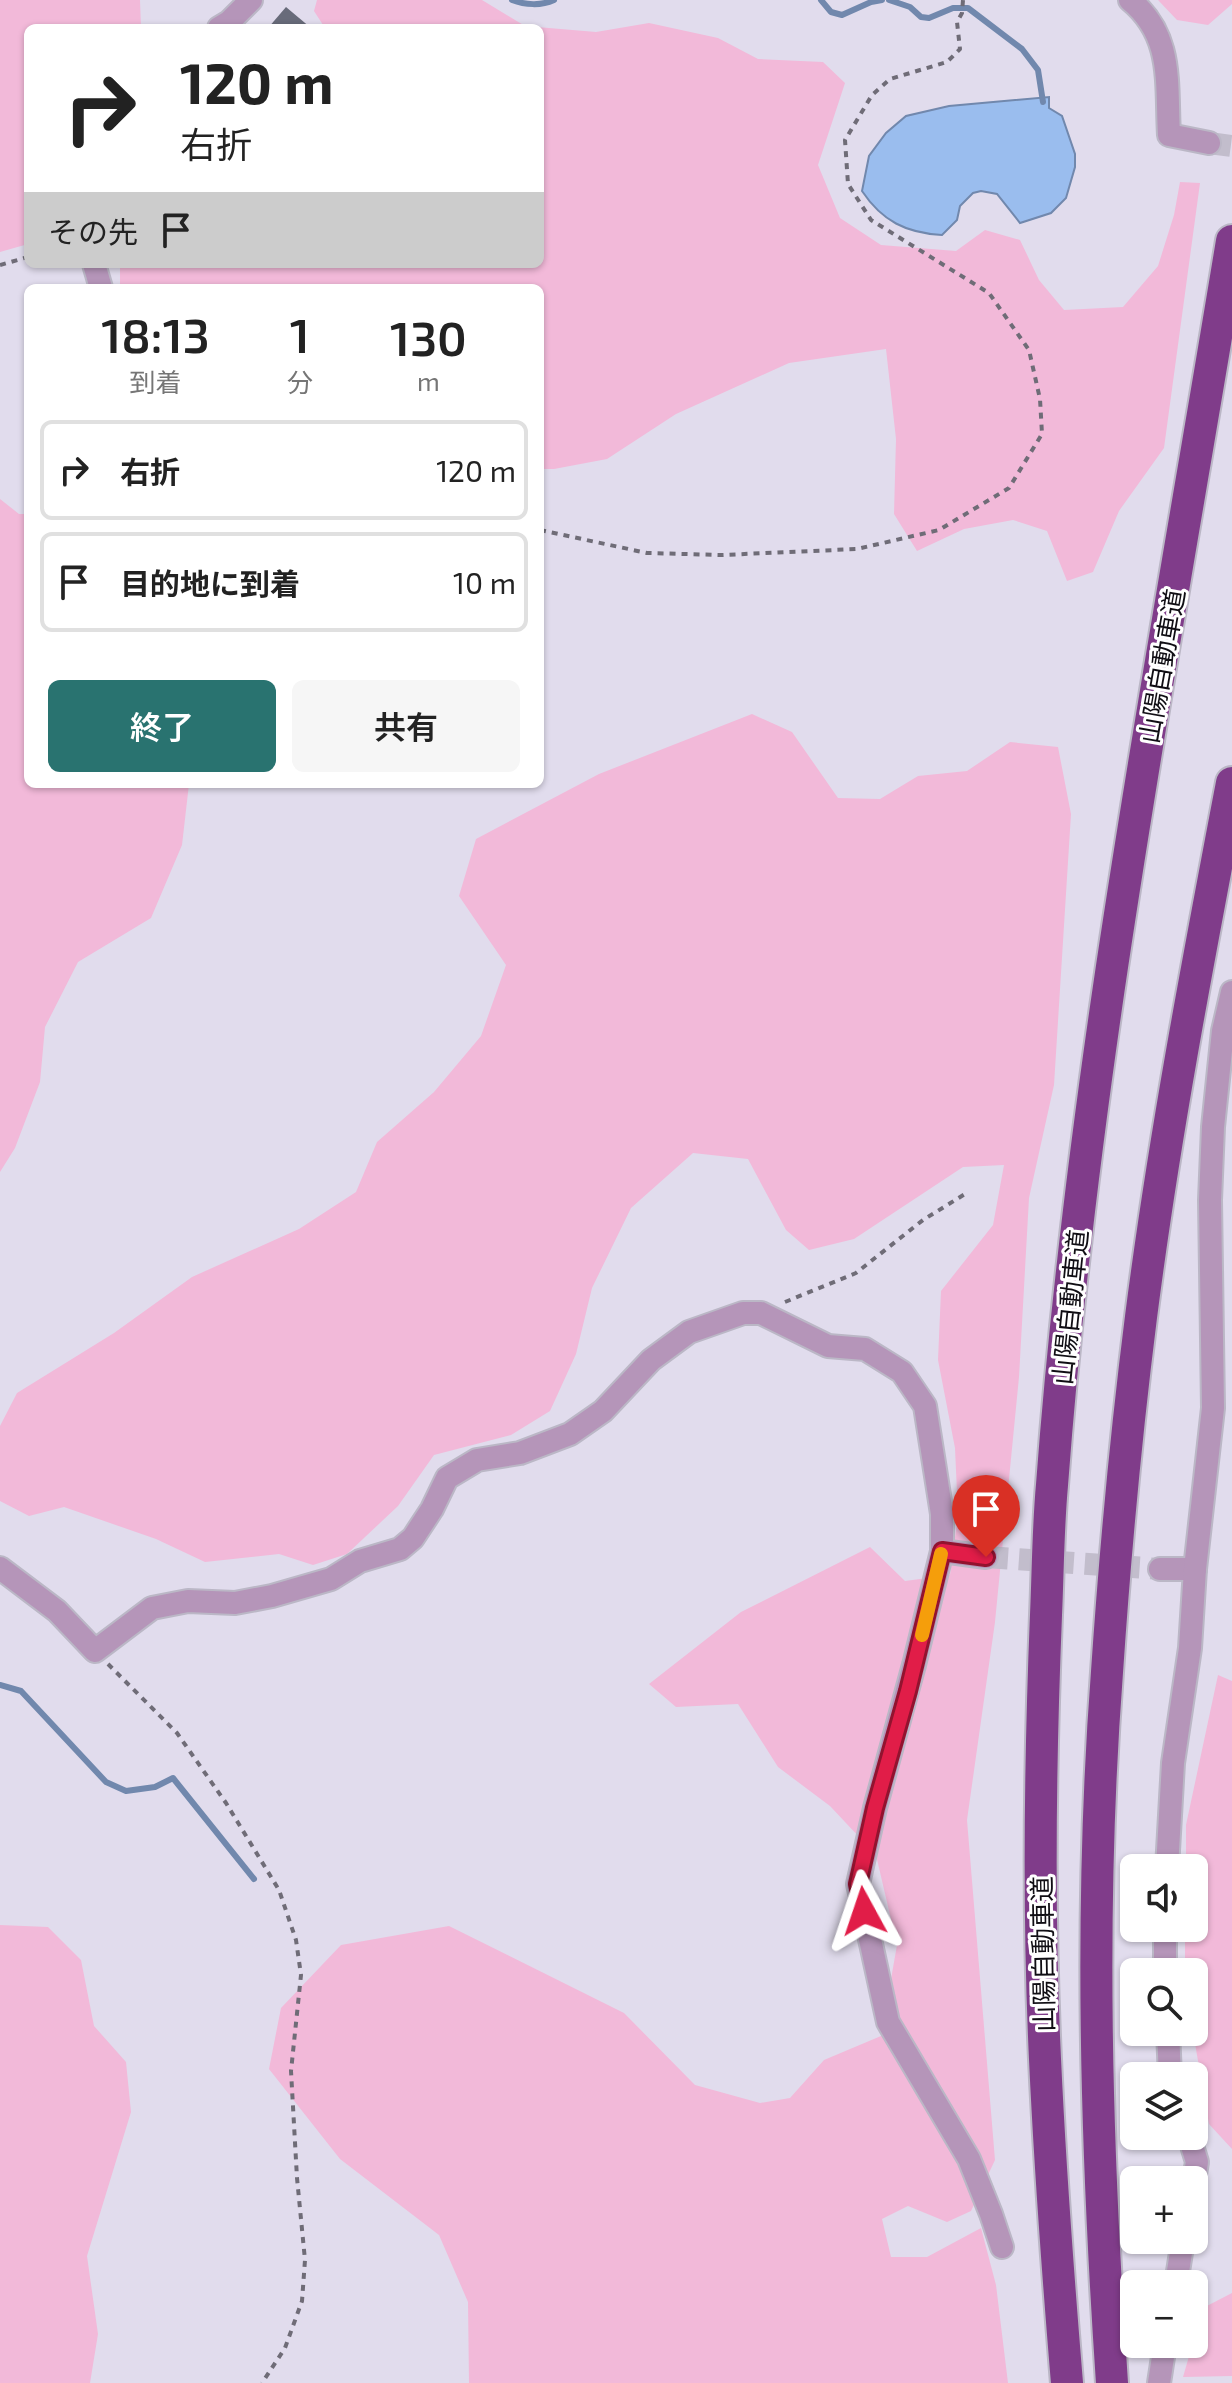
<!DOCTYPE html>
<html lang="ja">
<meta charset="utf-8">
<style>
body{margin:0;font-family:"Exo 2","Noto Sans JP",sans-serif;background:#f6f6f6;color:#222;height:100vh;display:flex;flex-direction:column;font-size:30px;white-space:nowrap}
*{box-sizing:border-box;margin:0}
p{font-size:26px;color:#767676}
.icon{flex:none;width:44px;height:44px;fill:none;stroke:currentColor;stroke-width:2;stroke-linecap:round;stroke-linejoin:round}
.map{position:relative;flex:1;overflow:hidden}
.side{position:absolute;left:24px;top:284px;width:520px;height:504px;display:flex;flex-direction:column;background:#fff;border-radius:12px;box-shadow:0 2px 6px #0004}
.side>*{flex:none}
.top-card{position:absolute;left:24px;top:24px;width:520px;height:244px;border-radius:12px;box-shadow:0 2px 6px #0004;background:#fff;color:#222;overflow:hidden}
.buttons{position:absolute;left:1120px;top:1854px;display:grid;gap:16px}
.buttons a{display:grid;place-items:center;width:88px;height:88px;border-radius:12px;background:#fff;box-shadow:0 2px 6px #0004;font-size:40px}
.pin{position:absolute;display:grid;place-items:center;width:68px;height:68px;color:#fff;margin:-82px -34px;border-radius:50% 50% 50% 0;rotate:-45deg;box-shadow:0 0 8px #0007}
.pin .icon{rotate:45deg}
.me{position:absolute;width:88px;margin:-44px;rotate:355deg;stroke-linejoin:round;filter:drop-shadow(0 0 6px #0008)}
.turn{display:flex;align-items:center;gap:28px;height:168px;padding:0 24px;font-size:36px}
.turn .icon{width:104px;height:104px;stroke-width:2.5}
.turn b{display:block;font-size:56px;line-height:68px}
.then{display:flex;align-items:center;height:76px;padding:0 24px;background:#0003;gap:16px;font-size:30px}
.eta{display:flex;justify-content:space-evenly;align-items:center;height:136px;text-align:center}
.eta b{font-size:48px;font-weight:600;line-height:56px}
.primary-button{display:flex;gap:16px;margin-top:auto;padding:16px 24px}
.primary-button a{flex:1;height:92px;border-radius:12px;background:#297370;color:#fff;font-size:32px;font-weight:600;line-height:92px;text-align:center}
.primary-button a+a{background:#f6f6f6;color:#222}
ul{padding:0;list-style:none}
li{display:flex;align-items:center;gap:24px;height:100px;margin:0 16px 12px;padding:0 8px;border:4px solid #e0e0e0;border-radius:12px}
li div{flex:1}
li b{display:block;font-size:30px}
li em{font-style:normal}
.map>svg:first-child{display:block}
.green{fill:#f2b9d9}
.water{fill:#9abdee;stroke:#7188ad;stroke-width:2}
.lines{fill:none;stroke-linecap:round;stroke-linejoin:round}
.stream{stroke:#7188ad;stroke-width:6}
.building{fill:#686b7a}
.minor-tunnel{stroke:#c2bdcc;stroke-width:22;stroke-dasharray:22 11;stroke-linecap:butt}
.minor-casing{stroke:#bbb7c6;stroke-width:26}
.highway-casing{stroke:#bbb7c6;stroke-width:36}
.path{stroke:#6f6c77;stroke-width:4;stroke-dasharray:6 6;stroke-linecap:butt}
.minor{stroke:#b595b9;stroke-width:22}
.highway{stroke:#803c8a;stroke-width:32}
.route-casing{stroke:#92132f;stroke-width:20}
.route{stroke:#e11d48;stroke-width:14}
.slow{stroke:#f59e0b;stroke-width:14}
.labels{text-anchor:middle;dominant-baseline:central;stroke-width:6;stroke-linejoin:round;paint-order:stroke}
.street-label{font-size:26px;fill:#100e14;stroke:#fff}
</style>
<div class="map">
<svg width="1232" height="2383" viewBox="0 0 1232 2383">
<rect width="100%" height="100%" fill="#e1dced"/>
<!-- green -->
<g class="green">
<path d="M0,0H140L141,28H28V244L0,252Z"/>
<path d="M317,0H482L525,26L596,32L649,23L718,38L758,59L823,62L845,83L818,165L840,218L881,245L956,251L985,230L1020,240L1039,280L1064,310L1123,307L1158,266L1174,215L1180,182L1200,183L1164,448L1119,511L1093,572L1067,581L1047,531L1013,520L964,529L917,551L894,514L896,439L886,349L789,363L676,414L607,459L554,469H540V288H120V264H540V28H325L314,11Z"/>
<path d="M1158,0H1232V4L1208,25L1177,20Z"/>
<path d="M0,499L19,514H28V784H189L182,845L151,918L78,962L45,1027L40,1082L15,1148L0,1172Z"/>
<path d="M752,714L792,732L838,798L880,799L918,776L967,771L1010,742L1058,747L1071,814L1054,1085L1029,1198L1019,1377L995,1622L967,1820L995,2160L971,2211L947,2222L908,2206L882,2219L891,2257H927L981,2228L996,2285L1008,2383H469L468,2302L439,2235L340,2159L269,2069L281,2008L341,1945L449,1926L624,2013L695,2085L760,2103L790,2098L824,2060L881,2036L897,1945L876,1855L830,1806L778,1767L738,1704L676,1707L649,1684L741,1612L870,1547L905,1581L950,1575L958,1515L955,1448L938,1360L941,1291L993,1225L1004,1165L963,1167L854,1239L809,1250L786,1230L748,1159L693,1153L631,1208L592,1288L576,1354L550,1411L511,1435L434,1455L398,1506L347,1554L313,1565L279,1554L205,1562L156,1539L64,1507L29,1516L0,1501V1426L17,1393L114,1333L192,1277L299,1229L356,1192L377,1142L434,1092L481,1036L506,965L459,896L476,839L599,774Z"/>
<path d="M1218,1675L1232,1681V2149L1209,2124L1193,2032L1194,1972H1185V1928H1194V1868H1186V1825Z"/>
<path d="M0,1925L48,1927L81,1960L94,2026L126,2062L131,2112L87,2256L98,2334L90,2383H0Z"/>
<path d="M1232,2293V2376L1183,2377L1203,2308Z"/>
</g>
<!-- water -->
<path class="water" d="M1049,97V108L1062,116L1075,154V167L1066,198L1051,213L1020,223L997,194L981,191L973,193L960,206L957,220L942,235C906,233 882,221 862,191L869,156L886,133L906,116L949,106Z"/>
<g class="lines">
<!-- stream -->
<g class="stream">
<path d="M512,0C525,5 541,6 554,0"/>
<path d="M821,0L831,12L842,15L871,2L882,0"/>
<path d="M889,0L910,7L921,17L929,18L953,8H968L1022,49L1038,70L1043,102"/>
<path d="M0,1685L21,1691L106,1782L126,1791L155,1787L173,1778L254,1879"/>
</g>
</g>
<!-- building -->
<path class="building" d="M286,7L311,28H268Z"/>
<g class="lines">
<!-- minor-tunnel -->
<g class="minor-tunnel">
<path d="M1209,143L1232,146"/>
<path d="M986,1557L1160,1569"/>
</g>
<defs>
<g id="minor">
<path d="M1130,0C1174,36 1166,84 1169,135L1209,143"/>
<path d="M219,28L229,22L251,0"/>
<path d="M94,264L101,288"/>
<path d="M942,1551L986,1557"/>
<path d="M0,1568L57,1611L95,1651L152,1608L188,1601L235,1603L272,1596L331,1579L360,1561L400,1549L413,1538L432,1509L447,1478L477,1460L520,1453L570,1434L603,1411L651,1360L689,1332L743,1313H761L828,1346L865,1349L902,1372L925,1406L942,1514V1551L914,1665L875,1808L858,1884L888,2022L969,2159L991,2214L1002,2247"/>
<path d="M1160,1569H1195"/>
<path d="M1167,1868L1173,1763L1190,1648L1195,1569L1213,1408L1210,1200L1213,1127L1223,1031L1232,992"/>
<path d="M1165,1928V1972"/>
<path d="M1168,2032L1170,2076"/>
<path d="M1189,2136L1197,2162L1194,2180"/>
<path d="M1176,2284L1183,2240"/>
<path d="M1159,2383L1165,2344"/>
</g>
<g id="highway">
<path d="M1067,2383C1058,2275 1050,2167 1045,2059C1038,1911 1040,1762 1046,1615C1048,1571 1048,1528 1052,1485C1083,1067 1164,655 1232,241"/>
<path d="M1112,2383C1096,2147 1089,1908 1107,1672C1115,1554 1126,1435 1141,1317C1164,1138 1198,961 1232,783"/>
</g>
</defs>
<!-- minor casing -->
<use href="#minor" class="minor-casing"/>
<!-- highway casing -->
<use href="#highway" class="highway-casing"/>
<!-- path -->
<g class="path">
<path d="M0,265L28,257"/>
<path d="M540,530L647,553L722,555L857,549L939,530L1009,488L1042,434L1040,399L1029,350L989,293L871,220L848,184L845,140L872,95L890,79L947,62L960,49L957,22L962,13L963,0"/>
<path d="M785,1302L856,1273L923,1220L965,1194"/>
<path d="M108,1664L177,1733L226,1803L279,1890L296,1940L301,1975L291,2071L297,2178L305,2260L302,2301L285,2348L262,2383"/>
</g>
<!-- minor -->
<use href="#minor" class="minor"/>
<!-- highway -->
<use href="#highway" class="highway"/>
</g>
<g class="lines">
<defs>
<path id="route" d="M864,1911L858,1884L875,1808L908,1691L942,1551L986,1557"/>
</defs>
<!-- route casing -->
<use href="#route" class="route-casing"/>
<!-- route -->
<use href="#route" class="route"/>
<!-- slow -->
<path class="slow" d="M922,1635L941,1554"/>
</g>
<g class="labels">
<!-- street labels -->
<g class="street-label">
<text transform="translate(1161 666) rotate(-80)">山陽自動車道</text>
<text transform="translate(1069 1307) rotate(-84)">山陽自動車道</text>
<text transform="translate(1042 1954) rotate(-91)">山陽自動車道</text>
</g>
</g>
</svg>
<div class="buttons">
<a><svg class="icon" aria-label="sound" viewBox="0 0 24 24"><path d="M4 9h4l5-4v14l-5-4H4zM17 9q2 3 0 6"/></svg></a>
<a><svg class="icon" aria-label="search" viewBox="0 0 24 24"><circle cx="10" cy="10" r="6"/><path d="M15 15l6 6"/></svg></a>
<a><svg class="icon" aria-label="layers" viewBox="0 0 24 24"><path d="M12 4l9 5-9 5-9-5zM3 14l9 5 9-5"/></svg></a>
<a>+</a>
<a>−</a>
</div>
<div class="pin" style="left:986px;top:1557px;background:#d93025"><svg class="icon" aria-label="arrive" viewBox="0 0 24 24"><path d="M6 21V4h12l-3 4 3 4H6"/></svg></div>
<svg class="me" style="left:864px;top:1911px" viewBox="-20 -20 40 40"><path d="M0-17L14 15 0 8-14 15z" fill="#e11d48" stroke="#fff" stroke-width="4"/></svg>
<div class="top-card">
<div class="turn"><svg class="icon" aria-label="right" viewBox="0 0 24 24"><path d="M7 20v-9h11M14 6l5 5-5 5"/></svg><div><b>120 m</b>右折</div></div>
<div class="then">その先<svg class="icon" aria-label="arrive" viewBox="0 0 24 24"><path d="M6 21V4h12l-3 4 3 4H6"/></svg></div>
</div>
<section class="side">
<div class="eta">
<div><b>18:13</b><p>到着</p></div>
<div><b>1</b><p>分</p></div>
<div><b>130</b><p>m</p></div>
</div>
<ul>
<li><svg class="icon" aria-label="right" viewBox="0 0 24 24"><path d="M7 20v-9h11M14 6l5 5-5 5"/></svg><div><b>右折</b></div><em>120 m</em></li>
<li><svg class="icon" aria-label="arrive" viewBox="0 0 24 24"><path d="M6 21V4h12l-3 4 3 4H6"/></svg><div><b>目的地に到着</b></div><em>10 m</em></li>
</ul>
<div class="primary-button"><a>終了</a><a>共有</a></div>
</section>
</div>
